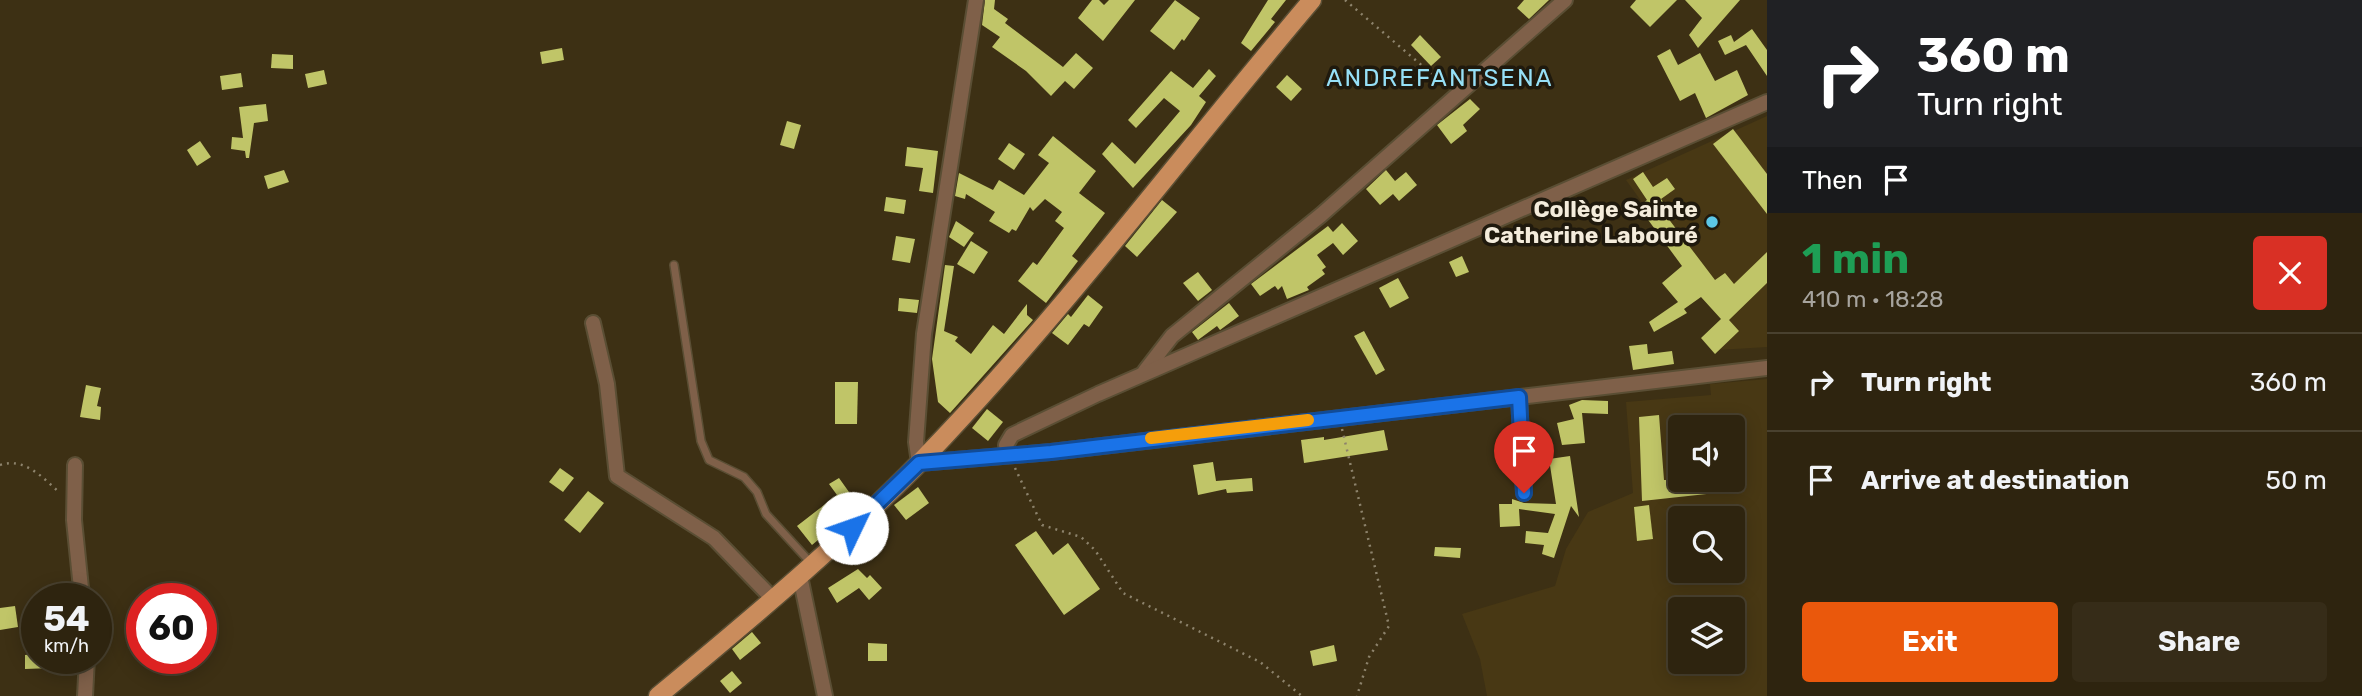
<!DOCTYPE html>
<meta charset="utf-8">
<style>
body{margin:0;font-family:Rubik,sans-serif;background:#362c18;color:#f1f3f6;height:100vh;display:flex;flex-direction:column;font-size:26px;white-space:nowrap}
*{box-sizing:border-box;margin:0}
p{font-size:23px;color:#a7a49e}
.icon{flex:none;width:38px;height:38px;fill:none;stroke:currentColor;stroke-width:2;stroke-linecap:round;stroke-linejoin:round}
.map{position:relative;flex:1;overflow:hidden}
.side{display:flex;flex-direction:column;background:#2e240f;width:595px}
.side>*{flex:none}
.banner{background:#202124;color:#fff;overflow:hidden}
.controls{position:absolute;left:1668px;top:415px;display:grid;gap:14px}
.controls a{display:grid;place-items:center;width:77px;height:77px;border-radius:7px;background:#2e240f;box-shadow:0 4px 18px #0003,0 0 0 2px #49412f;font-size:35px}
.speed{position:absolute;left:21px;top:583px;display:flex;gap:14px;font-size:35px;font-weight:700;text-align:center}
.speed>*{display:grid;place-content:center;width:91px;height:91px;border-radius:50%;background:#2e240f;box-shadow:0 4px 18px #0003,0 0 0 2px #49412f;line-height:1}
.speed small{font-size:18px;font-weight:400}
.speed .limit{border:10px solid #d22;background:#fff;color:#111}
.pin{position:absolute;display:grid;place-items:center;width:60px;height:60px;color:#fff;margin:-72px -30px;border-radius:50% 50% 50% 0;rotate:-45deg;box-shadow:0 0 7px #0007}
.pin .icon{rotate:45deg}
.me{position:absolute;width:77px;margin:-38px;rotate:48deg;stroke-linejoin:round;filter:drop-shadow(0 0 5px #0008)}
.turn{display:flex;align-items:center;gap:24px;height:147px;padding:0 35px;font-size:32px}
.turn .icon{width:91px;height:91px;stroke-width:2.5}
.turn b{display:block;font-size:49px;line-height:60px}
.then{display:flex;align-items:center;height:66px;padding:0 35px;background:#0003;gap:14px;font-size:26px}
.round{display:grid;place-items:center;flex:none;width:74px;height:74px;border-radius:7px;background:#362c18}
.summary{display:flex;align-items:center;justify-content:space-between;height:119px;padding:0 35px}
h1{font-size:42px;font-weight:700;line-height:52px;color:#1e9e55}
.primary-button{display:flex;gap:14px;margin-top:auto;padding:14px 35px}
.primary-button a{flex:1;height:80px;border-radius:7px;background:#ea580c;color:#fff;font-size:28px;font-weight:700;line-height:80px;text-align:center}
.primary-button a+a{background:#362c18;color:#f1f3f6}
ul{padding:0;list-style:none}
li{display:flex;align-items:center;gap:21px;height:98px;padding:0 35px;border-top:2px solid #49412f}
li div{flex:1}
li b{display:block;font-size:26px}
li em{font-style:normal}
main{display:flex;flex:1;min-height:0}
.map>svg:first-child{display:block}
.built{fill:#483814;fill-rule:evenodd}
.building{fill:#c0c568}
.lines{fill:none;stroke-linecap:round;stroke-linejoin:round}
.lane-casing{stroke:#5a4e34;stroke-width:10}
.street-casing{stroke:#5a4e34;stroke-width:18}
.primary-casing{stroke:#5a4e34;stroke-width:21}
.path{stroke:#8d836c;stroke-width:2.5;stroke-dasharray:2 5;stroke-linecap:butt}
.lane{stroke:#7f6049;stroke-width:7}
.street{stroke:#7f6049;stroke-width:14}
.primary{stroke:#ca8c5c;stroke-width:18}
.route-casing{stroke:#114b97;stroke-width:18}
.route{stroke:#1a73e8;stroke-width:12}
.slow{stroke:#f59e0b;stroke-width:12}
.poi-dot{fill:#5cc7e7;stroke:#1f190d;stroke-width:2.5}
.labels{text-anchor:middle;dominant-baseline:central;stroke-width:7;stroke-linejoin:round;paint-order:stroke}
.poi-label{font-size:23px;font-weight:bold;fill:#f4ecdc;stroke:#1f190d;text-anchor:end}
.neighbourhood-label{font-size:24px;letter-spacing:2px;fill:#96e0f7;stroke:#1f190d}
</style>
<main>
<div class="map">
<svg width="1767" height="696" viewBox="0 0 1767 696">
<rect width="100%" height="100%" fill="#3d3014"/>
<!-- built -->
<g class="built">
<path d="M1767,116V347L1718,350L1727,320L1626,180Z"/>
<path d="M1767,379V696H1487L1480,659L1462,614L1555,586L1566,549L1588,512L1633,493L1626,402L1711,395L1710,384ZM1680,427H1732V480H1680ZM1680,518H1732V570H1680ZM1680,609H1732V662H1680Z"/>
</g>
<!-- building -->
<g class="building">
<path d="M985,0H995L994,9L1008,19L1005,23L1063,67L1076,53L1093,68L1074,89L1065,81L1051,96L1026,71L992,47L1000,37L982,25Z"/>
<path d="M1092,0H1099L1104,5L1109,0H1135L1103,41L1078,18Z"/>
<path d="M1175,0L1200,18L1184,41L1182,39L1174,50L1150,31Z"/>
<path d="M1268,0H1286L1271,19L1275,22L1251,51L1241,43Z"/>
<path d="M1524,0H1549L1529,19L1517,8Z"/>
<path d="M1636,0H1677L1650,27L1630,7Z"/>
<path d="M1685,0H1740L1698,48L1689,35L1702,18Z"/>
<path d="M1752,29L1767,50V76L1746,45L1725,55L1718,41L1731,35L1734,42Z"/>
<path d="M1420,35L1441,57L1431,66L1411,45Z"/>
<path d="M562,48L564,60L542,64L540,52Z"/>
<path d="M1670,49L1678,65L1700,53L1715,81L1737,70L1748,95L1706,118L1695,93L1680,101L1657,56Z"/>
<path d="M272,54L293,55V69L271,68Z"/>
<path d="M1209,69L1216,76L1199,96L1206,102L1191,125L1133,188L1102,154L1112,142L1135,164L1180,111L1164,98L1136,128L1128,120L1171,71L1193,88Z"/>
<path d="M324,70L327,84L308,88L305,74Z"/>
<path d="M241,73L243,87L222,90L220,76Z"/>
<path d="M1287,75L1302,89L1291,101L1276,87Z"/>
<path d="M1470,99L1480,109L1463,125L1467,131L1451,144L1437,125Z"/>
<path d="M266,104L268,121L254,123L249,158H246L245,151L231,149L232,137L243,138L239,107Z"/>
<path d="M787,121L801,125L794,149L780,145Z"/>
<path d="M1733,129L1767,174V214L1713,144Z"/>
<path d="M1053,136L1096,171L1079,193L1105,213L1072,256L1078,261L1046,303L1018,281L1033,262L1037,265L1064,228L1055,221L1062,212L1045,199L1033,211L1030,207L1016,231L1012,229L1009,233L989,221L995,212L966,194L965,199L955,196L959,173L993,190L999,180L1024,195L1049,163L1038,155Z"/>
<path d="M200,141L211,157L197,166L187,150Z"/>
<path d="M1009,143L1025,154L1014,170L998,159Z"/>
<path d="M907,147L938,151L933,193L919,191L923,168L905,166Z"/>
<path d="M284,170L289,182L268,189L264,176Z"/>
<path d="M1386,170L1395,181L1406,172L1417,185L1399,201L1393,194L1380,205L1366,189Z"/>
<path d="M1643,172L1653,187L1667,178L1675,189L1661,199L1663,202L1658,205L1715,280L1725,273L1734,284L1767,252V283L1729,320L1739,331L1715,354L1701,338L1721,319L1701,297L1684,309L1687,313L1654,332L1649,322L1678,302L1662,283L1682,266L1646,217L1649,214L1642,204L1647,200L1633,179Z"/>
<path d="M886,197L906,200L904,214L884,211Z"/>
<path d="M1162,200L1177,212L1137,257L1125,246Z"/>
<path d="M956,221L974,233L964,247L949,237Z"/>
<path d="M1342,223L1358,241L1343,255L1333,243L1317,255L1326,267L1322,270L1325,274L1307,287L1309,290L1287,299L1282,286L1278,290L1275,286L1260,296L1251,284L1328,226L1333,232Z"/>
<path d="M896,236L915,239L910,263L892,260Z"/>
<path d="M971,241L988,252L974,274L957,264Z"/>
<path d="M1462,256L1469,272L1456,277L1449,262Z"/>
<path d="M945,265L954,266L944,331L958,337L955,341L971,354L993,325L1004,334L1027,304V315L1033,320L950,413L938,402L932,359Z"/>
<path d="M1198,272L1212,290L1198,301L1183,283Z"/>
<path d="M1398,278L1409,298L1390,308L1379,288Z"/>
<path d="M1088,295L1103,307L1089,327L1084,324L1068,345L1052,333L1068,314L1071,317Z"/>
<path d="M899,298L919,300L917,313L898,311Z"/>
<path d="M1229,303L1239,316L1220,330L1217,326L1198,340L1192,332Z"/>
<path d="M1364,331L1385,370L1376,375L1354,336Z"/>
<path d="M1647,344L1648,354L1672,351L1674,364L1633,370L1629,346Z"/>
<path d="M835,382H858L857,424H835Z"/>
<path d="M86,385L101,388L97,406L101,407L100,420L80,417Z"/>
<path d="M1582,400L1608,401V414L1582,413L1585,443L1562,445L1557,423L1574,419L1569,405Z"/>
<path d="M987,409L1003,422L988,441L972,428Z"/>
<path d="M1659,415L1664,480H1724L1725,492L1642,501L1639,417Z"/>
<path d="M1384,430L1388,450L1304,463L1301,440L1324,437V440Z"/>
<path d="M1570,456L1579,517L1571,506L1554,558L1542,554L1544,545L1525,543L1526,531L1548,533L1555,514L1519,509L1520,526L1500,527L1499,504H1512V499L1524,503L1556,504L1549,459Z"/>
<path d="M1213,462L1216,481L1252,478L1253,491L1227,493L1226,489L1198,495L1193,465Z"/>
<path d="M560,468L574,478L563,492L549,482Z"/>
<path d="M839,478L859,506L812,545L797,526L837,495L829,484Z"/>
<path d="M918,487L929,503L906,520L894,505Z"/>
<path d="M588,491L604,503L580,533L564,520Z"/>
<path d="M1649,505L1653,539L1637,541L1634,507Z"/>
<path d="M1036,531L1053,555L1068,543L1100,589L1064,615L1015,545Z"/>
<path d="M1435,547L1461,548L1460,558L1434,556Z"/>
<path d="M858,569L867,578L870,575L882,588L869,600L859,588L837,603L828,588Z"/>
<path d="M15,606L18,627L0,630V608Z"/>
<path d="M752,632L761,643L740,660L732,649Z"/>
<path d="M868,643L887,644V661H868Z"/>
<path d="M1334,645L1337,661L1313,666L1310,651Z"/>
<path d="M37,654V658H52V668L25,669V655Z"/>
<path d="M732,671L742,683L730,693L720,681Z"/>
</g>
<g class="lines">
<defs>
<path id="lane" d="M674,265L701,441L709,460L744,477L757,492L766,514L811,563"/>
<g id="street">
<path d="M976,0L924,334L916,442L919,463L1051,452L1767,368"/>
<path d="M593,323L607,384L617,476L714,538L773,599"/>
<path d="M1145,371L1172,336L1321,215L1565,0"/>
<path d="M1519,397L1524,493"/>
<path d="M1009,455L1006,445L1012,435L1098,394L1767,102"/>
<path d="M75,465L74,520L82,598"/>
<path d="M800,576L825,696"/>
<path d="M85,696L87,658"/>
</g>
<path id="primary" d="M658,696C757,614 856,531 944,437C1074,299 1189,145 1312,0"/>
</defs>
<!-- lane casing -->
<use href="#lane" class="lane-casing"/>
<!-- street casing -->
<use href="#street" class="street-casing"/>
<!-- primary casing -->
<use href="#primary" class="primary-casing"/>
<!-- path -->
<g class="path">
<path d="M1345,0L1446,86"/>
<path d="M1342,429L1389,626L1369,657L1357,696"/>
<path d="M0,465C25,457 43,478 60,493"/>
<path d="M1015,468L1042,525L1081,537L1095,550L1123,593L1260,662L1302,696"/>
</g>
<!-- lane -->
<use href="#lane" class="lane"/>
<!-- street -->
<use href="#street" class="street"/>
<!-- primary -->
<use href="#primary" class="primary"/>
</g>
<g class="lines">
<defs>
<path id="route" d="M852,528L919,463L1051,452L1519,397L1524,493"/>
</defs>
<!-- route casing -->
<use href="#route" class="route-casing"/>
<!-- route -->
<use href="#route" class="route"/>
<!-- slow -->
<path class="slow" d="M1151,438L1308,420"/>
</g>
<!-- markers -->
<circle class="poi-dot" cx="1712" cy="222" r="7"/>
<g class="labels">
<!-- poi labels -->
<g class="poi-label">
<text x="1698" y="209">Collège Sainte<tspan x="1698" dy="26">Catherine Labouré</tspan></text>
</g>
<!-- neighbourhood labels -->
<g class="neighbourhood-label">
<text x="1440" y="78">ANDREFANTSENA</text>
</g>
</g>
</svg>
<div class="controls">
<a><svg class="icon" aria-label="sound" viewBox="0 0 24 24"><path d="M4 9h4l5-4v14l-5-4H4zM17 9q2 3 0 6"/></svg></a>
<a><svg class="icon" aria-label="search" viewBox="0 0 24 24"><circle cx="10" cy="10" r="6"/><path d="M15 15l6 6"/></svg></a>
<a><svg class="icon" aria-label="layers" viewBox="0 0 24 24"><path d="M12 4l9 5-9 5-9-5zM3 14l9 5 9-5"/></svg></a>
</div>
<div class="speed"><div>54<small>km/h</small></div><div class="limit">60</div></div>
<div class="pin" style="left:1524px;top:493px;background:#d93025"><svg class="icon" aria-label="arrive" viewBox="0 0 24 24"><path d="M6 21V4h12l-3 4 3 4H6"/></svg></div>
<svg class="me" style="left:852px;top:528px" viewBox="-20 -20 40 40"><circle r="19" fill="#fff"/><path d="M0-13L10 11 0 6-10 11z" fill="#1a73e8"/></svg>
</div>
<section class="side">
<div class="banner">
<div class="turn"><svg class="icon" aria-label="right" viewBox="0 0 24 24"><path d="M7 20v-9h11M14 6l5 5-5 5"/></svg><div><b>360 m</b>Turn right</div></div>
<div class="then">Then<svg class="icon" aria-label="arrive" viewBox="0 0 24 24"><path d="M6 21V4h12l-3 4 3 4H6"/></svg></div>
</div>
<div class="summary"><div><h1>1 min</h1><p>410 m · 18:28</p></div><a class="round" style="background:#d93025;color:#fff"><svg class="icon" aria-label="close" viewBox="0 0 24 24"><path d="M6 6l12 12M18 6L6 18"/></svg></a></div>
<ul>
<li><svg class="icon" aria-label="right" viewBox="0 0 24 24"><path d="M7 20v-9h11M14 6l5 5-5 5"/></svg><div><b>Turn right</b></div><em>360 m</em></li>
<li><svg class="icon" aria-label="arrive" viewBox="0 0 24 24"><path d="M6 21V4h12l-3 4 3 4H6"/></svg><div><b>Arrive at destination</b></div><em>50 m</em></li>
</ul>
<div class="primary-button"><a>Exit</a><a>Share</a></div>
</section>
</main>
